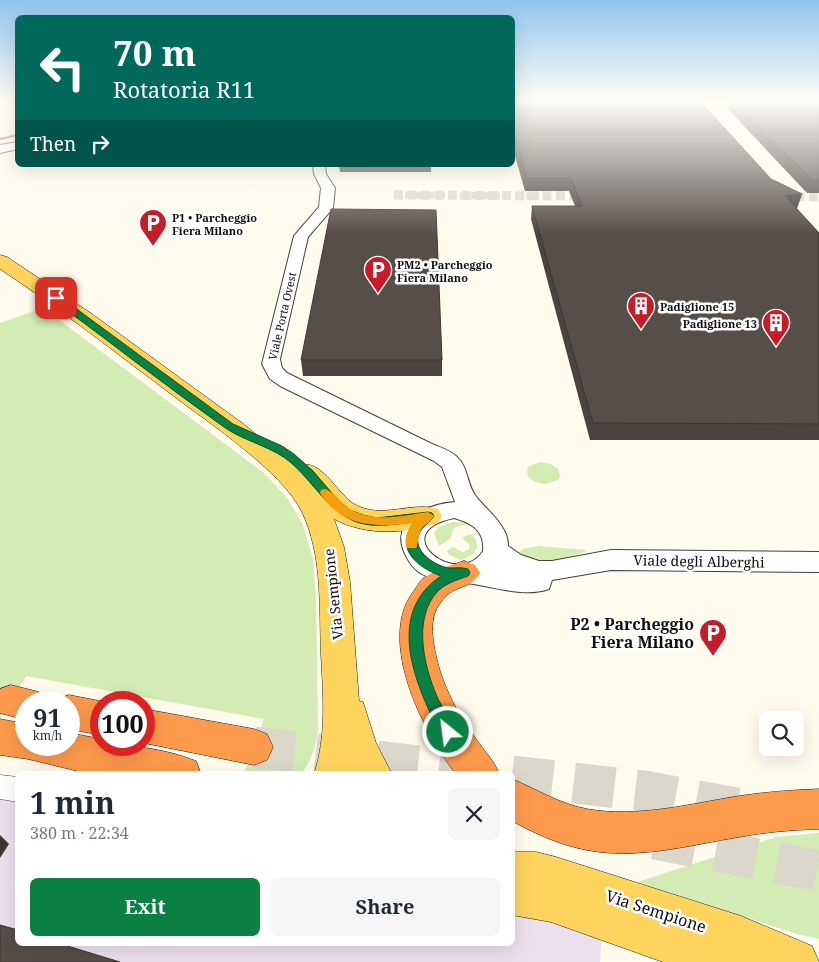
<!DOCTYPE html>
<meta charset="utf-8">
<style>
body{margin:0;font-family:"Noto Serif",serif;background:#f6f6f7;color:#1f2937;height:100vh;display:flex;flex-direction:column;font-size:19px;white-space:nowrap}
*{box-sizing:border-box;margin:0}
p{font-size:16px;color:#747a83}
.icon{flex:none;width:28px;height:28px;fill:none;stroke:currentColor;stroke-width:2;stroke-linecap:round;stroke-linejoin:round}
.map{position:relative;flex:1;overflow:hidden}
.panel{position:absolute;left:15px;top:771px;width:500px;height:175px;display:flex;flex-direction:column;background:#fff;border-radius:8px;box-shadow:0 5px 20px #0002}
.panel>*{flex:none}
.hud{position:absolute;left:15px;top:15px;width:500px;height:152px;border-radius:8px;box-shadow:0 5px 20px #0002;background:#00695c;color:#fff;overflow:hidden}
.fabs{position:absolute;left:759px;top:711px;display:grid;gap:10px}
.fabs a{display:grid;place-items:center;width:45px;height:45px;border-radius:8px;background:#fff;box-shadow:0 5px 20px #0002;font-size:25px}
.speed{position:absolute;left:15px;top:691px;display:flex;gap:10px;font-size:25px;font-weight:700;text-align:center}
.speed>*{display:grid;place-content:center;width:65px;height:65px;border-radius:50%;background:#fff;box-shadow:0 5px 20px #0002;line-height:1}
.speed small{font-size:12px;font-weight:400}
.speed .limit{border:8px solid #d22;background:#fff;color:#111}
.pin{position:absolute;display:grid;place-items:center;width:42px;height:42px;color:#fff;margin:-21px;border-radius:10px;box-shadow:0 2px 8px #0006}
.me{position:absolute;width:55px;margin:-28px;rotate:331deg;stroke-linejoin:round;filter:drop-shadow(0 0 4px #0008)}
.turn{display:flex;align-items:center;gap:18px;height:105px;padding:0 15px;font-size:22px}
.turn .icon{width:65px;height:65px;stroke-width:2.5}
.turn b{display:block;font-size:35px;line-height:42px}
.then{display:flex;align-items:center;height:48px;padding:0 15px;background:#0003;gap:10px;font-size:19px}
.round{display:grid;place-items:center;flex:none;width:52px;height:52px;border-radius:8px;background:#f6f6f7}
.overview{display:flex;align-items:center;justify-content:space-between;height:85px;padding:0 15px}
h1{font-size:30px;font-weight:700;line-height:38px}
.primary-button{display:flex;gap:10px;margin-top:auto;padding:10px 15px}
.primary-button a{flex:1;height:58px;border-radius:8px;background:#0b8043;color:#fff;font-size:20px;font-weight:700;line-height:58px;text-align:center}
.primary-button a+a{background:#f6f6f7;color:#1f2937}
.map>svg:first-child{display:block}
.industrial{fill:#ebe1ed}
.green{fill:#d2ecb4}
.lines{fill:none;stroke-linecap:round;stroke-linejoin:round}
.pedestrian-tunnel-far1{stroke:#dbd7cb;stroke-width:7;stroke-dasharray:7 4;stroke-linecap:butt}
.pedestrian-tunnel{stroke:#dbd7cb;stroke-width:9;stroke-dasharray:9 4.5;stroke-linecap:butt}
.motorway-tunnel{stroke:#dbd7cb;stroke-width:41;stroke-dasharray:41 21;stroke-linecap:butt}
.minor-casing{stroke:#404040;stroke-width:1}
.tertiary-casing{stroke:#404040;stroke-width:2}
.primary-casing{stroke:#1e1e1e;stroke-width:1}
.motorway-casing{stroke:#1e1e1e;stroke-width:1}
.minor{fill:#fff;fill-rule:evenodd}
.tertiary{fill:#fff;fill-rule:evenodd}
.primary{fill:#ffd45d;fill-rule:evenodd}
.motorway{fill:#fe9a4c;fill-rule:evenodd}
.rail{stroke:#c61c27;stroke-width:2}
.wall{fill:#4a433f}
.shaded-wall{fill:#3c3733}
.building{fill:#564e49;stroke:#3c3733}
.route{fill:#0b8043;stroke:#07532c}
.slow{fill:#f59e0b}
.labels{text-anchor:middle;dominant-baseline:central;stroke-width:5;stroke-linejoin:round;paint-order:stroke}
.far-poi-label{font-size:11px;font-weight:bold;fill:#0d0d0d;stroke:#fff;text-anchor:start}
.far-street-label{font-size:11px;fill:#0d0d0d;stroke:#fff}
.street-label{font-size:14px;fill:#0d0d0d;stroke:#fff}
.near-poi-label{font-size:16px;font-weight:bold;fill:#0d0d0d;stroke:#fff;text-anchor:end}
.near-street-label{font-size:16px;fill:#0d0d0d;stroke:#fff}
</style>
<div class="map">
<svg width="819" height="962" viewBox="0 0 819 962">
<rect width="100%" height="100%" fill="#fffbed"/>
<!-- industrial -->
<path class="industrial" d="M0,798L17,802L18,944H512L513,902L602,928L600,962H0Z"/>
<!-- green -->
<g class="green">
<path d="M43,308L264,473L288,499L303,525L313,559L316,595L318,729C316,746 312,760 301,774H244L264,719L26,676L0,720V323Z"/>
<path d="M540,462L551,464L558,469L560,476L558,480L545,484C535,483 524,479 528,467Z"/>
<path d="M453,522L463,523L471,526L463,525L454,528L450,539L439,546L434,533L438,527Z"/>
<path d="M470,534L476,539L477,547L473,554L461,560L449,555L447,551L453,547L463,552L469,549V544L462,538Z"/>
<path d="M538,546L585,550V552L546,564L517,554L523,549Z"/>
<path d="M819,833V939L797,934L637,882L776,837Z"/>
</g>
<g class="lines">
<!-- pedestrian-tunnel-far1 -->
<path class="pedestrian-tunnel-far1" d="M394,195L539,196"/>
<!-- pedestrian-tunnel -->
<g class="pedestrian-tunnel">
<path d="M394,195L588,196"/>
<path d="M782,196L819,197"/>
</g>
<!-- motorway-tunnel -->
<g class="motorway-tunnel">
<path d="M254,747L489,774"/>
<path d="M512,776L644,791L741,809"/>
<path d="M655,839L819,871"/>
</g>
<defs>
<path id="minor" d="M0,775L18,777V802L0,799Z"/>
<g id="tertiary">
<path d="M18,142V149L0,153V145Z"/>
<path d="M313,165H325L326,174L335,188L333,208L308,237L280,359L282,368L287,373L430,443C439,447 450,450 457,457C468,467 467,484 475,495C486,510 509,526 508,546L521,555L539,561H552L611,550L819,552V572L611,570L552,580L549,589C523,598 493,586 466,583C451,581 436,582 422,574C414,570 409,562 405,554C389,520 428,504 455,502L442,467L434,461L280,386L270,379L262,364L294,236L319,207L321,188L314,174ZM454,518C472,523 485,531 483,551C459,590 383,533 454,518Z"/>
</g>
<g id="primary">
<path d="M0,255L7,257L28,271L92,314L242,423L298,468C318,453 337,494 354,504C381,520 411,501 438,509L442,516L438,523C404,534 366,536 334,519L344,547L350,582L359,701L363,702L376,743L392,774H314C327,735 323,694 321,654C319,607 323,556 302,512C282,471 209,423 171,394C115,352 59,308 0,269Z"/>
<path d="M512,852H536L556,857L741,916L812,946L819,962H663L551,922L512,915Z"/>
</g>
<g id="motorway">
<path d="M464,561L475,565L480,573C471,589 457,585 446,596C443,599 439,604 437,608C431,618 432,635 434,646C440,681 455,710 476,739C484,751 494,760 499,774H456C423,732 377,641 413,592C417,587 420,580 425,577C436,570 451,565 464,561Z"/>
<path d="M11,685L39,692L43,702H26V720L0,713V689Z"/>
<path d="M69,695L105,702H101V735L69,729V702H55L56,700Z"/>
<path d="M144,709L254,729L267,734L273,747L267,760L254,765L144,743Z"/>
<path d="M0,719L26,724V745H69V733L101,739V745C133,745 166,749 196,761L201,774H90L28,759L0,755Z"/>
<path d="M512,779C538,790 560,804 587,809C637,818 690,804 739,796C766,792 792,790 819,789V829C792,830 766,832 739,837C690,845 637,860 587,850C560,845 536,834 512,821Z"/>
</g>
</defs>
<!-- minor casing -->
<use href="#minor" class="minor-casing"/>
<!-- tertiary casing -->
<use href="#tertiary" class="tertiary-casing"/>
<!-- primary casing -->
<use href="#primary" class="primary-casing"/>
<!-- motorway casing -->
<use href="#motorway" class="motorway-casing"/>
<!-- minor -->
<use href="#minor" class="minor"/>
<!-- tertiary -->
<use href="#tertiary" class="tertiary"/>
<!-- primary -->
<use href="#primary" class="primary"/>
<!-- motorway -->
<use href="#motorway" class="motorway"/>
<!-- rail -->
<path class="rail" d="M0,139L18,135"/>
</g>
<!-- wall -->
<g class="wall">
<path d="M512,100L771,179L802,194L797,208H796L819,233V440H590L531,219L532,206H575L569,191H525L512,146Z"/>
<path d="M729,100H819V193H807L727,108Z"/>
<path d="M339,165H431V172H340Z"/>
<path d="M301,360H442V376H303Z"/>
</g>
<!-- shaded-wall -->
<g class="shaded-wall">
<path d="M802,194L797,208L781,210L785,196Z"/>
<path d="M0,835L9,844L0,858Z"/>
</g>
<!-- building -->
<g class="building">
<path d="M512,100H699L771,179L802,194L785,196L819,233V424L593,423L532,206H582L571,178H527L512,130Z"/>
<path d="M732,100H819V180H812Z"/>
<path d="M331,209L436,210L442,360H301Z"/>
<path d="M0,925L18,930V944H61L120,962H0Z"/>
</g>
<!-- sky -->
<linearGradient id="sky" x2="0" y2="1"><stop stop-color="#91c5ef"/><stop offset="0.43" stop-color="#fffdf7"/><stop offset="1" stop-color="#fffdf7" stop-opacity="0"/></linearGradient>
<rect width="819" height="235" fill="url(#sky)"/>
<!-- route -->
<path class="route" d="M53,296H59L233,424L282,446L294,454L313,471L338,500L350,510L363,515L377,518L428,512L432,513L434,516C430,523 422,526 419,534C412,551 435,566 449,568C456,568 462,567 468,569L470,573L468,576C457,580 446,583 438,591C411,619 425,671 439,701C445,711 451,721 456,732L453,737L448,739L442,737C417,688 383,615 441,576C417,567 394,549 414,522C394,524 373,529 354,521C324,508 311,477 285,458C266,445 242,440 224,427C166,386 110,342 53,300Z"/>
<!-- slow -->
<path class="slow" d="M325,489C335,492 341,504 350,509C374,523 402,516 428,512L434,516C431,521 426,524 422,528C418,534 419,541 416,548H407C403,539 408,530 413,523C377,528 341,527 320,493L321,490Z"/>
<!-- icons -->
<defs>
<symbol id="parking-pin" viewBox="-11 -11 22 30"><path d="M0 17L-7.5 6A9.5 9.5 0 1 1 7.5 6Z" fill="#c61c27" stroke="#fff"/><path d="M-3.5-5.5H1a3.5 3.5 0 0 1 0 7H-1V5.5H-3.5ZM-1-3.4V-.6H.8a1.4 1.4 0 0 0 0-2.8Z" fill="#fff"/></symbol>
<symbol id="building-pin" viewBox="-11 -11 22 30"><path d="M0 17L-7.5 6A9.5 9.5 0 1 1 7.5 6Z" fill="#c61c27" stroke="#fff"/><path d="M-4-6H4V6H1V3H-1V6H-4ZM-2.5-4.3h1.7v1.8h-1.7ZM.8-4.3h1.7v1.8H.8ZM-2.5-1h1.7V.8h-1.7ZM.8-1h1.7V.8H.8Z" fill="#fff"/></symbol>
</defs>
<g fill-rule="evenodd">
<use href="#parking-pin" x="137" y="207" width="32" height="43"/>
<use href="#parking-pin" x="362" y="254" width="32" height="43"/>
<use href="#building-pin" x="625" y="290" width="32" height="43"/>
<use href="#building-pin" x="760" y="307" width="32" height="43"/>
<use href="#parking-pin" x="697" y="617" width="32" height="43"/>
</g>
<g class="labels">
<!-- far-poi labels -->
<g class="far-poi-label">
<text x="172" y="217">P1 • Parcheggio<tspan x="172" dy="13">Fiera Milano</tspan></text>
<text x="397" y="264">PM2 • Parcheggio<tspan x="397" dy="13">Fiera Milano</tspan></text>
<text x="660" y="306">Padiglione 15</text>
<text x="757" y="323" text-anchor="end">Padiglione 13</text>
</g>
<!-- far-street labels -->
<g class="far-street-label">
<text transform="translate(282 316) rotate(-77)">Viale Porta Ovest</text>
</g>
<!-- street labels -->
<g class="street-label">
<text transform="translate(699 561) rotate(1)">Viale degli Alberghi</text>
<text transform="translate(333 594) rotate(-96)">Via Sempione</text>
</g>
<!-- near-poi labels -->
<g class="near-poi-label">
<text x="694" y="624">P2 • Parcheggio<tspan x="694" dy="18">Fiera Milano</tspan></text>
</g>
<!-- near-street labels -->
<g class="near-street-label">
<text transform="translate(656 911) rotate(18)">Via Sempione</text>
</g>
</g>
</svg>
<div class="fabs">
<a><svg class="icon" aria-label="search" viewBox="0 0 24 24"><circle cx="10" cy="10" r="6"/><path d="M15 15l6 6"/></svg></a>
</div>
<div class="speed"><div>91<small>km/h</small></div><div class="limit">100</div></div>
<div class="pin" style="left:56px;top:298px;background:#d93025"><svg class="icon" aria-label="arrive" viewBox="0 0 24 24"><path d="M6 21V4h12l-3 4 3 4H6"/></svg></div>
<svg class="me" style="left:448px;top:732px" viewBox="-20 -20 40 40"><circle r="17" fill="#0b8043" stroke="#fff" stroke-width="3"/><path d="M0-11L8 9 0 5-8 9z" fill="#fff"/></svg>
<div class="hud">
<div class="turn"><svg class="icon" aria-label="left" viewBox="0 0 24 24"><path d="M17 20v-9H6M10 6l-5 5 5 5"/></svg><div><b>70 m</b>Rotatoria R11</div></div>
<div class="then">Then<svg class="icon" aria-label="right" viewBox="0 0 24 24"><path d="M7 20v-9h11M14 6l5 5-5 5"/></svg></div>
</div>
<section class="panel">
<div class="overview"><div><h1>1 min</h1><p>380 m · 22:34</p></div><a class="round"><svg class="icon" aria-label="close" viewBox="0 0 24 24"><path d="M6 6l12 12M18 6L6 18"/></svg></a></div>
<div class="primary-button"><a>Exit</a><a>Share</a></div>
</section>
</div>
